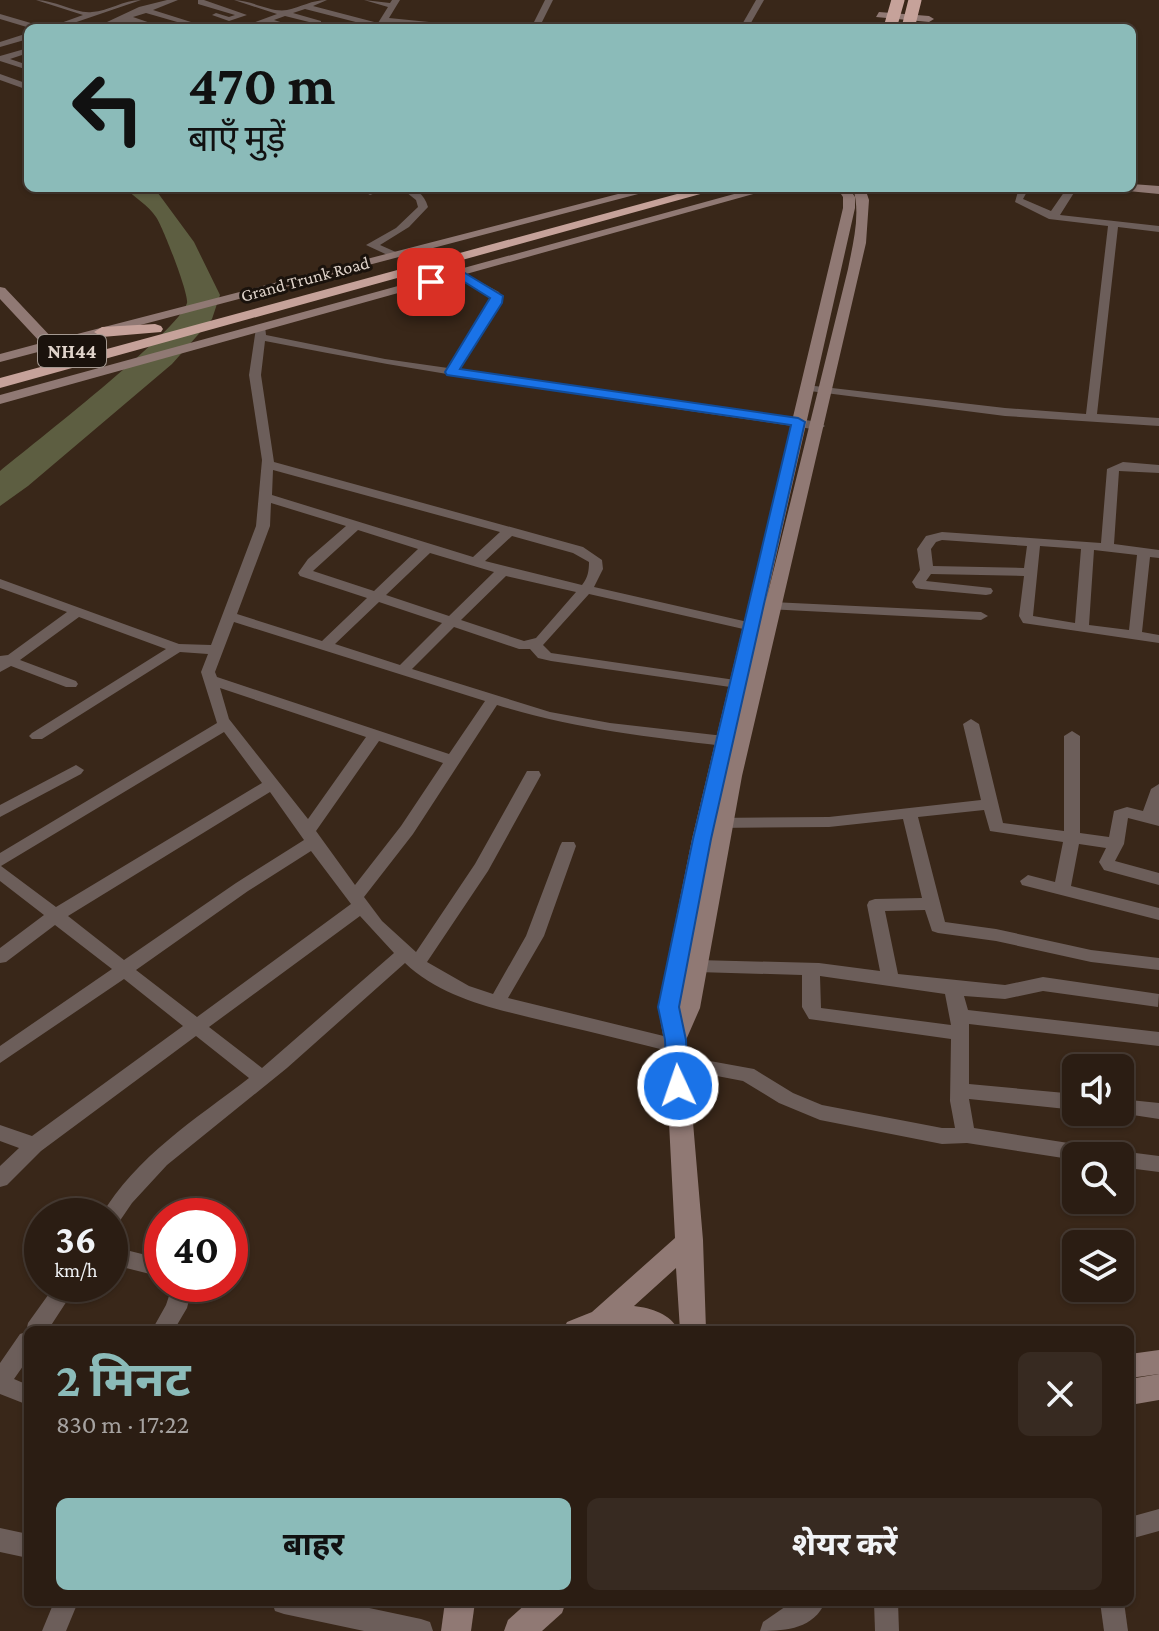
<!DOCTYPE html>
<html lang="hi">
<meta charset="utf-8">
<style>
body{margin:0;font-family:"Crimson Pro","Noto Sans Devanagari",serif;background:#372a21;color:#f1f3f6;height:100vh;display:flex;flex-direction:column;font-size:30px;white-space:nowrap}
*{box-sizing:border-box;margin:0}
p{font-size:26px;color:#a6a2a0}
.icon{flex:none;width:44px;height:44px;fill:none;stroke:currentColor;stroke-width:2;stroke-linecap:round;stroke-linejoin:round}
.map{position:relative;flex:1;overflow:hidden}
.sheet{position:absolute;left:24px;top:1326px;width:1110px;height:280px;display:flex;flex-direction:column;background:#2b1d13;border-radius:12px;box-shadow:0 2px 6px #0004,0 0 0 2px #473b33}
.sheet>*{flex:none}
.guide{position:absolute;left:24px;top:24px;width:1112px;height:168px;border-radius:12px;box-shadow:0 2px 6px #0004,0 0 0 2px #473b33;background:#8bbbb9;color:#111;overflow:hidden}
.tools{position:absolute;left:1062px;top:1054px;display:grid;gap:16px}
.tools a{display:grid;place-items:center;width:72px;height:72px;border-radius:12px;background:#2b1d13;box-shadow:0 2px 6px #0004,0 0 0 2px #473b33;font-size:40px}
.speed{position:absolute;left:24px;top:1198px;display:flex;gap:16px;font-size:40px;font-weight:700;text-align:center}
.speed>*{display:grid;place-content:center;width:104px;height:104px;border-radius:50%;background:#2b1d13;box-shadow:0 2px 6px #0004,0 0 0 2px #473b33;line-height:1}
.speed small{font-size:20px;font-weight:400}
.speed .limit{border:12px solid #d22;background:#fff;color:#111}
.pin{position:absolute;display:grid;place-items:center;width:68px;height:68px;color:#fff;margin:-34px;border-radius:16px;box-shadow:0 4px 12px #0006}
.me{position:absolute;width:88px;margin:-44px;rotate:357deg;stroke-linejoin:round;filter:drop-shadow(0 0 6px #0008)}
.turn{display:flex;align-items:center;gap:28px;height:168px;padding:0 32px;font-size:36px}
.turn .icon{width:104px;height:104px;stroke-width:2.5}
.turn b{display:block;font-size:56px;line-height:68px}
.round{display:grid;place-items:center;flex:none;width:84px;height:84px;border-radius:12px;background:#372a21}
.head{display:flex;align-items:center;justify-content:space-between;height:136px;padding:0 32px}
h1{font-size:48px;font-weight:700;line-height:60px;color:#8bbbb9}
.cta{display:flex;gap:16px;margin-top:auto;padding:16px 32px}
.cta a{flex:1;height:92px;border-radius:12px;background:#8bbbb9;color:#111;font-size:32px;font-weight:700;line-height:92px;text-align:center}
.cta a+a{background:#372a21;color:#f1f3f6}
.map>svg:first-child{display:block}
.water{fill:#5d5e41}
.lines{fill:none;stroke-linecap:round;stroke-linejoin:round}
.street{fill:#6c5e5a;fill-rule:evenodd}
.secondary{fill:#907974;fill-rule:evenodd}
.highway{fill:#c6a29a;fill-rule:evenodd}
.highway-bridge{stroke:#c6a29a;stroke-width:13}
.route{fill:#1a73e8;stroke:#114b97;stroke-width:2}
.labels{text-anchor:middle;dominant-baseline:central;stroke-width:6;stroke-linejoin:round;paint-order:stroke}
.far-street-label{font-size:18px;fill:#dfd3ca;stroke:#1a120c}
.shield{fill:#1a120c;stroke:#a49991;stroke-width:2}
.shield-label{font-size:20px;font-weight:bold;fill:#dfd3ca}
</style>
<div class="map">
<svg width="1159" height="1631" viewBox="0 0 1159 1631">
<rect width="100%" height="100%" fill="#392719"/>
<!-- water -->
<path class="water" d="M125,188L155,189L194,242L220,295L212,319L172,364L28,486L0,506V471C29,447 180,330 187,303C189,294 163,227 156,217C149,206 134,197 125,188Z"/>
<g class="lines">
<!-- street -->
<g class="street">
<path d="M36,0C55,0 76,14 92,12C109,11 123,0 141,0L59,28H47L83,15Z"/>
<path d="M167,0H178L153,10L210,28H198L146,13L133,17L165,28C146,28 140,21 121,27L107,22L139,7Z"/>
<path d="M198,0H204L247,15L229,21L212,15L216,13L229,17L235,15L198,4Z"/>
<path d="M234,0C251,0 271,13 287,10C301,7 312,0 327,0L313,6L378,23L388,7L364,0L390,3L392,0H400L389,18L489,28L386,23L383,28H379L305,9L293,13L321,21V25L285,16L274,20L299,28C288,28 276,22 266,23C256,23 249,28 239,28L277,14Z"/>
<path d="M545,0H553L539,28H531Z"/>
<path d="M756,0H764L748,28H740Z"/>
<path d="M0,14L41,26L42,28H30L0,19Z"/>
<path d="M25,34H28V39L0,47V42Z"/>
<path d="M28,48V53L10,59L28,65V70L0,61V56Z"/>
<path d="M0,74L28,84V90L0,80Z"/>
<path d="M374,188H389L370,195L365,192Z"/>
<path d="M401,188C415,188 424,193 428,207L409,227L380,245L398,253L399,255L394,258L366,245L396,228L418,207L416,200Z"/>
<path d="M1019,188H1029L1023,199L1051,211L1067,188H1077L1060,215L1159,226V232L1118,227L1097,414L1159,418V426L1005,416L802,390L800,388L806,385L1005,408L1086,414L1108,226L1049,219L1015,202Z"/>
<path d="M460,271L499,292L502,299L458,369L819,422L825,426L819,430C634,402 448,378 265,341L261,375L274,462L583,547L602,560L603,569L594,587L761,625L768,629L761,633L589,594L543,645L551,653L742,681L744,684L742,687L737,688L551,661L538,658L530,649H519L454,627L412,669L550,712L610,723L724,736L732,741L724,746C646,737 572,728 497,705L413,834L364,897L382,921L416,952L475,864L527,771H539L541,775L488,871L427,962L469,986L493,994L526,936L560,846L562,842H574L576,846L544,936L508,998L676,1039L682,1041L685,1046L682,1051L676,1053C636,1043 597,1033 557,1024C505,1011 445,1001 405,963L287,1068L167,1165L132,1203L117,1225L110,1228V1216H101C136,1156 196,1119 249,1078L196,1036L41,1151L7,1185L0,1187V1166L19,1148L0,1141V1125L32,1136L183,1026L124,979L0,1063V1046L112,969L55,925L6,962L0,963V948L44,915L0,881V853L217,723L201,672L208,654L180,652L42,739H32L29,736L32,733L166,649L79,617L20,660L76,681L78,684L76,687H66L11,666L0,672V656L8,655L67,612L0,588V579L179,644L211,645L256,526L262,460L249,375L256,328L265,326L266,335L385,359L448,368L492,299L490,296L456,276V272ZM273,470L500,532L473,557L272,495ZM271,503L346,526L308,559L298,573L300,576L367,598L322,641L237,614L270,526ZM358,530L418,549L374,591L313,571ZM512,536L573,553L589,562C589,570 588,578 582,585L485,561ZM430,553L494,572L449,616L386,595ZM506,576L576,592L536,638L524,641L461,620ZM379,602L442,623L400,665L335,644ZM234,622L485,701L449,754L217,677L215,672ZM220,688L366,737L308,819L229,719ZM224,732L262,783L56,907L1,866ZM379,741L443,763L401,826L355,885L316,831ZM270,792L304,840L236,883L124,960L68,916ZM311,851L351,904L197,1017L136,970L248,891ZM360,916L394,953L262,1068L209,1027Z"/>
<path d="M1123,462L1159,465V473L1119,471L1114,544L1159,550V558L1150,557L1142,632L1159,635V643L1023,623L1019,616L1024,576L931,574L926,581L991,588L993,591L991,594L986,595L921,589L916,588L912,582L920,570L917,549L926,536L942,532L1101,543L1107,469ZM942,540L1027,546L1024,568L933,566L931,549L936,542ZM1040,546L1081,549L1075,623L1033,616ZM1094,550L1137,555L1129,630L1089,625Z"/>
<path d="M772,602L981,612L988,616L981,620L767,609L765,606L767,603Z"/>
<path d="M971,719L979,724L1003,823L1064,831V736L1072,731L1080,736V833L1109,837L1114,811L1127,807L1143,811L1151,789L1159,784V826L1128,818L1124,844L1115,861L1159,873V885L1104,870L1099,862L1106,848L1079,844L1071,886L1159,908V920L1022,885L1020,881L1028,875L1055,882L1063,842L990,831L984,810L918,817L945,922L996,929L1091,950L1159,958V970L1091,962L996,941L938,933L932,931L925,910L885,911L898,974L1005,985L1043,977L1159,994L1158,1007L1043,991L1005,999L964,996L968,1010L1159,1032V1046L969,1024V1084L1076,1094V1110L969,1099L974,1128L1100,1148L1107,1150L1110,1156H1076V1160L967,1143L942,1144L820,1120L779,1103L743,1081L670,1067L668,1062L670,1057L677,1055L754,1069L793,1093L822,1105L942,1128H955L950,1101L951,1039L809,1019L802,1007V975L697,972L691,971L688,966L691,961L697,960L819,963L880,971L867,905L869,901L875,899L922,898L903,819L829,827L712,828L704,823L712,818L829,817L981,800L963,724ZM820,976L945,994L951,1025L821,1008Z"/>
<path d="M76,765L84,770L81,774L0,817V805Z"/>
<path d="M1120,1099L1159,1103V1119L1113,1112H1120Z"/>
<path d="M1120,1151L1159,1156V1172L1120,1167V1156H1112Z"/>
<path d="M110,1246L162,1259V1277L110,1264Z"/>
<path d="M56,1284H78L48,1330H28V1359L14,1379L28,1385V1405L0,1394V1363L20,1334L26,1332L28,1323Z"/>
<path d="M173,1284H193L187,1308L174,1330H152L166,1305Z"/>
<path d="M1159,1509V1531L1130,1539V1517Z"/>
<path d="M0,1528L28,1534V1558L0,1552Z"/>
<path d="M54,1602H78L66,1631H42Z"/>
<path d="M272,1602H341L421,1619L430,1622L433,1631H364L284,1614L275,1611Z"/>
<path d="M792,1602H825C814,1629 785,1631 760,1631L763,1622Z"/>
<path d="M874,1602H898L899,1631H875Z"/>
<path d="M1100,1602H1124L1128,1631H1104Z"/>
</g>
<!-- secondary -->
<g class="secondary">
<path d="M879,12L929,16L934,19L929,22L876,17Z"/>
<path d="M1132,184L1159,186V194L1128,191L1126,188H1132Z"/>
<path d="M641,188H661L0,362V354L41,343L0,299V287L5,288L54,340Z"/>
<path d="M756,188H775L0,404V395Z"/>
<path d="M837,188H849L855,197V208L766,601L848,269C853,243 861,214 853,188H865L869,200L866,243L742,776L700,1008L686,1040L703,1240L706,1330H680L676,1268L634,1306C651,1308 671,1314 678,1330H563L567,1322L592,1312L675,1238L665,1046L658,1007L692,839L843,208V197Z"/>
<path d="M1159,1350V1374L1130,1378V1354Z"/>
<path d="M1159,1374V1400L1130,1405V1379Z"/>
<path d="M445,1602H475L471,1631H441Z"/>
<path d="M528,1602H566L562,1613L542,1631H504L508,1620Z"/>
</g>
<!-- highway -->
<g class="highway">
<path d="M699,188H722L0,388V378Z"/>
<path d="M155,324L161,326L163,329L161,332L102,337L94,332L102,327Z"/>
</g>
<!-- highway-bridge -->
<g class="highway-bridge">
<path d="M890,28L898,0"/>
<path d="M908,28L915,0"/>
</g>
</g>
<!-- route -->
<path class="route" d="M460,270L503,296L502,303L460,369L798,418L805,422L711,839L679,1007L686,1040L688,1086L685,1092L678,1094L670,1092L667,1086L665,1040L658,1007L693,839L791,425L447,375L445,372L490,298L458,278L431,285L425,282Z"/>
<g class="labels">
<!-- far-street labels -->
<g class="far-street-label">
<text transform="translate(305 279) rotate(-15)">Grand Trunk Road</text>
</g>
<!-- shield labels -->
<rect class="shield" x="38" y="335" width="68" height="32" rx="6"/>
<g class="shield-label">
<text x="72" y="351">NH44</text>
</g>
</g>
</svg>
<div class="tools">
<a><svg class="icon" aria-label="sound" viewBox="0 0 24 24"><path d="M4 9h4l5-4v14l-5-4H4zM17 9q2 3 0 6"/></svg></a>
<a><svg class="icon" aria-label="search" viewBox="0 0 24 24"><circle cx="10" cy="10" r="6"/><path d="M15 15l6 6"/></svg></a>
<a><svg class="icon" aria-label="layers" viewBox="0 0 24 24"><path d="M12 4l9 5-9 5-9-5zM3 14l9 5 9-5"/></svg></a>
</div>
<div class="speed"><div>36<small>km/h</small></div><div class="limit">40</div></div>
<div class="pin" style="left:431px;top:282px;background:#d93025"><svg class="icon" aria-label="arrive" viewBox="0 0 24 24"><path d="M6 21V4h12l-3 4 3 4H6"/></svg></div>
<svg class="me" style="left:678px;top:1086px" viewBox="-20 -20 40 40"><circle r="17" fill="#1a73e8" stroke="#fff" stroke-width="3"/><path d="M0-11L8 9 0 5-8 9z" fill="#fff"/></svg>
<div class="guide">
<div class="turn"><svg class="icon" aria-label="left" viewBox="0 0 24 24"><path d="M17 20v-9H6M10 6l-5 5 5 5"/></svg><div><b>470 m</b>बाएँ मुड़ें</div></div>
</div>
<section class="sheet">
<div class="head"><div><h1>2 मिनट</h1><p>830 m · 17:22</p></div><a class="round"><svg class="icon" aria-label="close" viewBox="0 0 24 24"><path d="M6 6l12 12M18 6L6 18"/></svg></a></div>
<div class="cta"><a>बाहर</a><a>शेयर करें</a></div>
</section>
</div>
